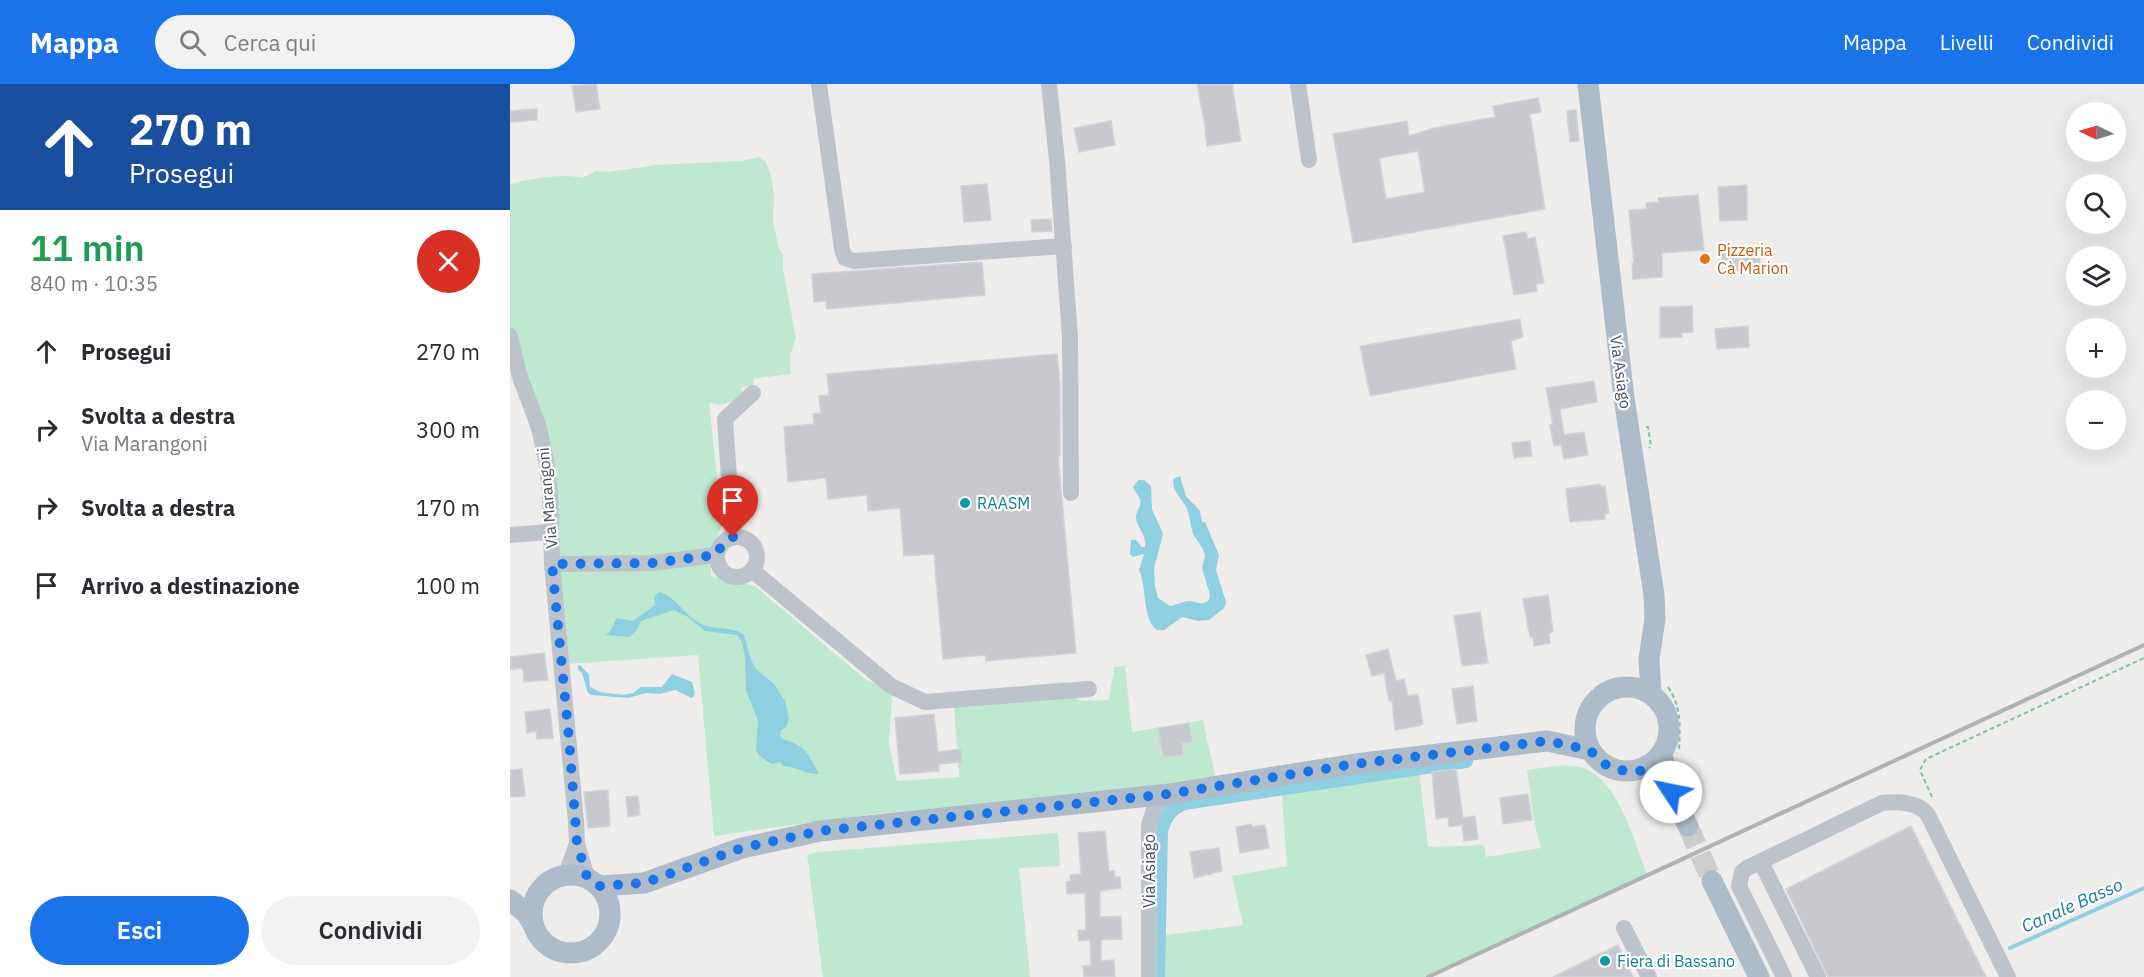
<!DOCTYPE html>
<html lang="it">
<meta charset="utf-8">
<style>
body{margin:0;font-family:"IBM Plex Sans",sans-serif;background:#f2f2f3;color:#2b2b33;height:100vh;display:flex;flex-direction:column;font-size:22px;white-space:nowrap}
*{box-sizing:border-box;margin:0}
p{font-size:20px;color:#7c7c81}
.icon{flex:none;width:33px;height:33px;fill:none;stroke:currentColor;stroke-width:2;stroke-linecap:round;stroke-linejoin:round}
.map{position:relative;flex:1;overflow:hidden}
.drawer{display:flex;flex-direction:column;background:#fff;width:510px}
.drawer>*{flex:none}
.guide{background:#1a4fa0;color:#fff;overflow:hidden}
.needle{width:39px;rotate:275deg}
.controls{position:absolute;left:1556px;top:18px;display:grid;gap:12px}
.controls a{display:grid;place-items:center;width:60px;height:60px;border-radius:50%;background:#fff;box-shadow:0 6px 24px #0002;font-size:30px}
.pin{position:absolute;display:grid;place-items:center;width:51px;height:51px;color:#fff;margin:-62px -26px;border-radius:50% 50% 50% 0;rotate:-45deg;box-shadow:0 0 6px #0007}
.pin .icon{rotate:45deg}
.me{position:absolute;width:66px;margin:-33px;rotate:304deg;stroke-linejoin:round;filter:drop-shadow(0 0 4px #0008)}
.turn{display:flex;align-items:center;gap:21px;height:126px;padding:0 30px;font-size:27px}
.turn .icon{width:78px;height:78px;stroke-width:2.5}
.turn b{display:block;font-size:42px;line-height:51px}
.round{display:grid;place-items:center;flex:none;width:63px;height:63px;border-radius:32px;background:#f2f2f3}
.overview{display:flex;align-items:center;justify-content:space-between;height:102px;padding:0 30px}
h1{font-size:36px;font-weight:600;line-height:45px;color:#1e9e55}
.primary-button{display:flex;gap:12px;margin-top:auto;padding:12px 30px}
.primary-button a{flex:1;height:69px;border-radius:36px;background:#1a73e8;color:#fff;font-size:24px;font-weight:600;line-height:69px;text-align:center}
.primary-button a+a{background:#f2f2f3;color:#2b2b33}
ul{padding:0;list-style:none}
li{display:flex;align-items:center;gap:18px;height:78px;padding:0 30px}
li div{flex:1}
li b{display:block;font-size:22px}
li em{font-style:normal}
header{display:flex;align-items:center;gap:36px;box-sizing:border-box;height:84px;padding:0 30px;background:#1a73e8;color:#fff}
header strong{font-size:28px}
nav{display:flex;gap:33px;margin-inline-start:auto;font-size:21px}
.search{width:420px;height:54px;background:#f2f2f3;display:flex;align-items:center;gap:15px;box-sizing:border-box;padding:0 21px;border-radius:33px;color:#7c7c81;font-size:22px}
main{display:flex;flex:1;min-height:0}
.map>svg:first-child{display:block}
.green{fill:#bee9d0}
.water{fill:#8fcfe2}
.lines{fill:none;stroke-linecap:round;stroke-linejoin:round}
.stream{stroke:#8fcfe2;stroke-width:4}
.canal{stroke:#8fcfe2;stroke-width:14}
.building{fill:#c7c9cf;stroke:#d1d3d8;stroke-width:1.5;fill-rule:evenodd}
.major-tunnel{stroke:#cdcdce;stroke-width:21;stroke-dasharray:21 10;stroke-linecap:butt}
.path{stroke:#7ac4a1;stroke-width:2;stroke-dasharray:4.5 3;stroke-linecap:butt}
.minor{stroke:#bcc3ca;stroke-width:16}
.major{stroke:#aebbc9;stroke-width:21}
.rail{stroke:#afb2b6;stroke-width:4}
.route{stroke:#1a73e8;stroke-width:10;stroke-dasharray:0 18}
.food-dot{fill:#e8710a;stroke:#fff;stroke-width:2}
.culture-dot{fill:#0f9aa8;stroke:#fff;stroke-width:2}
.labels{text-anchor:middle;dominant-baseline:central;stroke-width:4.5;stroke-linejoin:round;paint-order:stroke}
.food-label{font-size:16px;fill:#c56008;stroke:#fff;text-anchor:start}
.street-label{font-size:16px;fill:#474f58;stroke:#fff}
.culture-label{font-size:16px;fill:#0d838f;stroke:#fff;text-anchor:start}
.water-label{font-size:18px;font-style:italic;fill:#1a7b98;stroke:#fff}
</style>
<header>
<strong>Mappa</strong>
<div class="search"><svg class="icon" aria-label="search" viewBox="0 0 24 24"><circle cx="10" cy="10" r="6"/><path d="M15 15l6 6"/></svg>Cerca qui</div>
<nav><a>Mappa</a><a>Livelli</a><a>Condividi</a></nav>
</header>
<main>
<section class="drawer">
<div class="guide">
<div class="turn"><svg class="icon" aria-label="ahead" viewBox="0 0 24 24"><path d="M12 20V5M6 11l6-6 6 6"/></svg><div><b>270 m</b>Prosegui</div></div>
</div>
<div class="overview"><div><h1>11 min</h1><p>840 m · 10:35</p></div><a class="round" style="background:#d93025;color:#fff"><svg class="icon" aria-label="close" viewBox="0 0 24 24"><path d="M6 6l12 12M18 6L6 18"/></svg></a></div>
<ul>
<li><svg class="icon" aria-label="ahead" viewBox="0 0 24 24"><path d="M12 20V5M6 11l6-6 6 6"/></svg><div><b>Prosegui</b></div><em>270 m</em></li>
<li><svg class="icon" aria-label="right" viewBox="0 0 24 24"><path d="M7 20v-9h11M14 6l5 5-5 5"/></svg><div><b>Svolta a destra</b><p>Via Marangoni</p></div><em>300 m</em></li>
<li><svg class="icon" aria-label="right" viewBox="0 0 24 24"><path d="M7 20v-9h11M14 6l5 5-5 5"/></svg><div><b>Svolta a destra</b></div><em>170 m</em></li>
<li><svg class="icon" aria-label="arrive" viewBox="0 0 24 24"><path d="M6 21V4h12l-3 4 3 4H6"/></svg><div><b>Arrivo a destinazione</b></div><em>100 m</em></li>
</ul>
<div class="primary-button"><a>Esci</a><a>Condividi</a></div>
</section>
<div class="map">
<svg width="1634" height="893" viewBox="0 0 1634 893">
<rect width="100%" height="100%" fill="#efecec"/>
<!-- green -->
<g class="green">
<path d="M249,73L256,78L261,92L264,112L263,138L269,165L273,171V185L286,254L280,271L281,290L243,295V302L232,303L233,314L210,321L199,319L212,441L200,471L201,492L245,502L355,595L382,608L379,661L387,697L449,693L443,608L555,598L570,617L599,616L604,583L615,582L622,648L693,636L707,700L551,717L370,729L204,752L188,571L56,580L38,393L0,250V100C21,95 51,89 72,94L86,87L98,88L146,81L231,77Z"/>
<path d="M908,678L918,763L974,761L976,773L1031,764L1024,737L1017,686C1035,684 1056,678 1073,684C1108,695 1125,759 1137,790L916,893H641V853L733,841L722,792L777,782L771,699Z"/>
<path d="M548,749L550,782L509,784L520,893H313L297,771L308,768Z"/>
</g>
<!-- water -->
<g class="water">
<path d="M670,392L676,412L690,427L692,438H695L709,471L706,486L716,518L714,524L699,536L688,537L672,533L654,546H647C632,535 637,503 629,486L634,470L623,473L620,470L621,456H626L632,463H635C637,451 628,445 626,435C625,427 632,424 630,416C629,411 625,408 623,403L628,396H634L641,402L642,425L653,450L644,484L645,502L648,514L660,522C667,521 673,517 680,517C688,518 691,522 699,516L700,511L692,484L695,472L693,465L683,450L677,424L664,405L663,395Z"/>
<path d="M149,508C167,512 176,535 194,541C206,546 224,542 234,551L240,573L245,584L264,600L275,617L279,635L276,643L271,646L270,653C275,657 282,657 288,661C299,668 303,680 309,690C297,691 287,683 274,682L270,678L262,680C255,676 250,673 246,666L248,636L236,607L235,574L232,558L227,551L195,547L178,533L164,526L131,537L127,546L119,553L95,551L99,549L107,534L123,537L145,521L144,513Z"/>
<path d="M70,581L79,591L80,603L90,608L113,611L123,609L131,603H152L162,590L182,598L185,610L182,614L165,606L150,610L136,609L118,614L82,611L78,609L72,589L68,586V582Z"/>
</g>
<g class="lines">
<!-- stream -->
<path class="stream" d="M1500,864L1634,804"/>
<!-- canal -->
<path class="canal" d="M648,893L651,747C655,733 660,725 674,719L956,677"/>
</g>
<!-- building -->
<g class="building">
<path d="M86,0L90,25L66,28L62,2Z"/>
<path d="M687,0H722L731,57L697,62L695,47H696Z"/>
<path d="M1028,14L1031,28L1020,30L1035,125L843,159L823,50L897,37L899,52L924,44L985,33L983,22ZM908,67L915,108L876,115L869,74Z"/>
<path d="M27,25V36L0,38V27Z"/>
<path d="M1066,26L1069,57L1060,58L1057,27Z"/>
<path d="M601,37L605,61L569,68L564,44Z"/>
<path d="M477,100L481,136L454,138L451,102Z"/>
<path d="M1237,101V136L1210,137L1208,103Z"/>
<path d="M1188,111L1194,166L1152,169V193L1123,195L1122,179H1124L1119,126L1137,125L1136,119L1148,118V114Z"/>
<path d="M541,135L542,147L522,148L521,136Z"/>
<path d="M1016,148L1018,155L1025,153L1034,199L1026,200L1027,207L1004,211L993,152Z"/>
<path d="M1249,162L1250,187H1215V181H1212L1211,163Z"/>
<path d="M472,178L475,211L317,225L316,217L304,218L302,190Z"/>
<path d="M1182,222L1183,248L1171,249L1172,253L1150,254V223Z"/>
<path d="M1010,235L1013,253L1001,257L1006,285L860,312L850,262Z"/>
<path d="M1238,242L1239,263L1207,265L1205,245Z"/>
<path d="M547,270L550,301V372H548L566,569L476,577L475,571L433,575L424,470L394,472L390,424L358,427L357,411L318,415L316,394L278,398L274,343L304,340L303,330L311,329L309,312L319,311L317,290Z"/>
<path d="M1084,297L1087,318L1050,325L1054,351L1074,348L1078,371L1054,375L1051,361L1044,362L1040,341H1043L1036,304Z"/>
<path d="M1020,357L1022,372L1004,374L1002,359Z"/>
<path d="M1090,400L1091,403L1095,402L1099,429L1095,430V435L1060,438L1056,405Z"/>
<path d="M1038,511L1043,547L1039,550L1040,559L1024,562L1023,553H1020L1013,515Z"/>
<path d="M970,528L978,579L952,582L944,532Z"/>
<path d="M878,565L886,597L894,595L898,612L908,610L913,640L908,642L885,646L882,617H879L874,589L862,592L856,571Z"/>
<path d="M34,569L38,596L14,598L13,584L0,586V573Z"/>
<path d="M963,602L967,637L947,640L942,605Z"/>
<path d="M40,625L43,654L27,655L26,647L17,649L15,628Z"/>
<path d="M424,630L428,668L451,665L452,678L429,680V687L390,690L385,634Z"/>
<path d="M679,639L682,658L672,659L673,671L653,673L648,644Z"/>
<path d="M12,685L15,712L0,713V686Z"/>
<path d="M946,685L953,734L965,732L968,755L954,757L952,741L939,743L938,733L926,735L922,688Z"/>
<path d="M98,706L100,742L78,744L74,708Z"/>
<path d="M1018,710L1022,736L993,740L990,714Z"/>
<path d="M128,712L130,731L118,733L116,713Z"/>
<path d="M741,740L742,743L755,741L759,764L730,769L726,743Z"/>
<path d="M1401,742L1476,893H1318L1276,805Z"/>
<path d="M595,747L599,787H604L605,793H610L611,804L590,807V833L611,832L612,855L591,856V877L604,876L605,893H574L573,882L581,881L580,856L569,857L568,846H576L575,809L557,810L556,798L561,797L560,791L571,790L568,749Z"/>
<path d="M709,764L712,787L684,794L680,768Z"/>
<path d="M1108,861L1123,893H1043Z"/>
</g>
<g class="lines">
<!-- major-tunnel -->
<path class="major-tunnel" d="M1178,742L1202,797"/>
<!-- path -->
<g class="path">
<path d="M1136,343H1138L1141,362L1139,364"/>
<path d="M1158,603C1172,624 1170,643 1169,667"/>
<path d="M1422,713L1410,686L1416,675L1634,574"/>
</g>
<!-- minor -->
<g class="minor">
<path d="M309,0L332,165L335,174L344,177L554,162"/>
<path d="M539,0L547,76L560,253L561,409"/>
<path d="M788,0L799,76"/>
<path d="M0,252L9,290L29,344L36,376L40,410L42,480L66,738L67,760L56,790"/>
<path d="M0,451L40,448"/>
<path d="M223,453L215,335L243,309"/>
<circle cx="227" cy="473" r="20"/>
<path d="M42,480L142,479L207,471"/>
<path d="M242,486L381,602L415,618L579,605"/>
<path d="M67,760L77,793"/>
<path d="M1251,778L1308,893"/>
<path d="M1114,844L1139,893"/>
<path d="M639,893V741L645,723L659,710"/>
<path d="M1274,893L1229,802L1232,788L1237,784L1372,719C1387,717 1409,718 1418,731L1498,893"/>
</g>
<!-- major -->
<g class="major">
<path d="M1078,0L1114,314L1144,511L1145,535L1139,575L1141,609"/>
<circle cx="1117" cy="645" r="42"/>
<path d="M1152,670L1161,708L1178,742"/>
<circle cx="61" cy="830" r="39"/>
<path d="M1202,797L1249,893"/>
<path d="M90,802L134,799L232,764L310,747L659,710L845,680L1037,657L1080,666"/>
<path d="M0,816L16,829L23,840"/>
</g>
<!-- rail -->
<path class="rail" d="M918,893L1634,561"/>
</g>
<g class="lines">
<!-- route -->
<path class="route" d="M223,453L212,460L207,471L142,479L42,480L59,655L67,759L77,793L90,802L134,799L232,764L310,747L659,710L845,680L996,662L1037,657L1080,666C1094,683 1107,689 1129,686L1161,708"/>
</g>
<!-- markers -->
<circle class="food-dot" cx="1195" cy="175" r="6"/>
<g class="culture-dot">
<circle cx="455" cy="419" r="6"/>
<circle cx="1095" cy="877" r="6"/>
</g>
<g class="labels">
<!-- food labels -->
<g class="food-label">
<text x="1207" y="166">Pizzeria<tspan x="1207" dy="18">Cà Marion</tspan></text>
</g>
<!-- street labels -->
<g class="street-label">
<text transform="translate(1111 288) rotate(82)">Via Asiago</text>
<text transform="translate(37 414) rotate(-95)">Via Marangoni</text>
<text transform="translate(639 787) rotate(-90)">Via Asiago</text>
</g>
<!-- culture labels -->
<g class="culture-label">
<text x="467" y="419">RAASM</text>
<text x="1107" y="877">Fiera di Bassano</text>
</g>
<!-- water labels -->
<g class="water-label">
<text transform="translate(1562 821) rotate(-24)">Canale Basso</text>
</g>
</g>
</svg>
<div class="controls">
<a><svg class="needle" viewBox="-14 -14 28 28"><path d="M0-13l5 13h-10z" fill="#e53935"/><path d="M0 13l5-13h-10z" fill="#7c7c81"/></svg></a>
<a><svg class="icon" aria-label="search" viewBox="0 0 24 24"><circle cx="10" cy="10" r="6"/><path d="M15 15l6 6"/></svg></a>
<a><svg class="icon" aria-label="layers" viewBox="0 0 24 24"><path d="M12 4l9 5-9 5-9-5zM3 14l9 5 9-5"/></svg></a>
<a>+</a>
<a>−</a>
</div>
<div class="pin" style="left:223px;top:453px;background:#d93025"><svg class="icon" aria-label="arrive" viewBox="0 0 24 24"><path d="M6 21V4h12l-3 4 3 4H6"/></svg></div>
<svg class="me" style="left:1161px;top:708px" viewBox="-20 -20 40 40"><circle r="19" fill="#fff"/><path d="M0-13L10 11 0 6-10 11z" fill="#1a73e8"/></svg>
</div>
</main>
